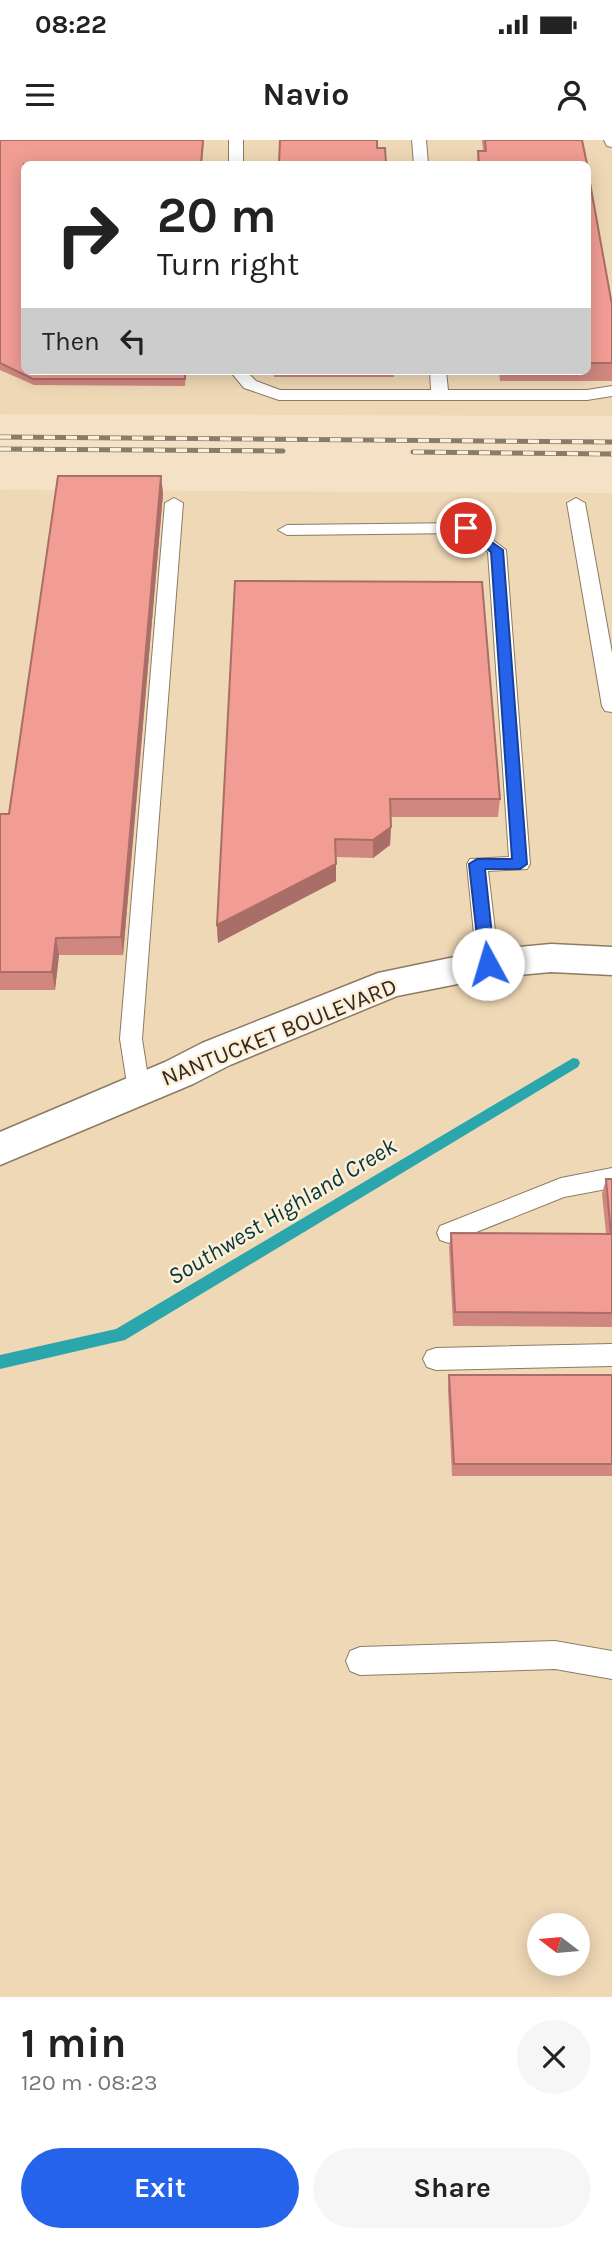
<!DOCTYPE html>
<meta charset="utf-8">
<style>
body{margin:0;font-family:Karla,sans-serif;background:#f6f6f6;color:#222;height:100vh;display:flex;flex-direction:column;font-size:26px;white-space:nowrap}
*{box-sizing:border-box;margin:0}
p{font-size:23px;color:#767676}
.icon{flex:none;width:38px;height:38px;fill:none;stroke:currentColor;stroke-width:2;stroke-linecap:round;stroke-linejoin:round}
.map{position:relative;height:1857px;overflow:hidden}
.details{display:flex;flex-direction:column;background:#fff;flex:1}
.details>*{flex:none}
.banner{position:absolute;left:21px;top:21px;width:570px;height:214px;border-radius:10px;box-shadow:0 4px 18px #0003;background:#fff;color:#222;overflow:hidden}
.needle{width:46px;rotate:286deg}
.tools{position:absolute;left:527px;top:1773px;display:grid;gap:14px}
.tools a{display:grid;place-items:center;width:63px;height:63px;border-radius:50%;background:#fff;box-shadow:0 4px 18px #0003;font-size:35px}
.pin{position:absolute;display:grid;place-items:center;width:60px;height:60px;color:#fff;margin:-30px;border:4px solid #fff;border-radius:50%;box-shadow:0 2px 7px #0007}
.me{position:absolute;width:77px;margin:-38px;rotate:354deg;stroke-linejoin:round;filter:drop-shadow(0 0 5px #0008)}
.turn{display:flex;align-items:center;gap:24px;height:147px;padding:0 21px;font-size:32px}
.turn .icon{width:91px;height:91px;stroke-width:2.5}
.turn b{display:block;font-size:49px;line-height:60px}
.then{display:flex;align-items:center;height:66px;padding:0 21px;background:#0003;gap:14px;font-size:26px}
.round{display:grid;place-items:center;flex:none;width:74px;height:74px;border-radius:37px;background:#f6f6f6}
.head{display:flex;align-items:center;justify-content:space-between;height:119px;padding:0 21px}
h1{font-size:42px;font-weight:700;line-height:52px}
.button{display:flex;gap:14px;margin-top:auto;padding:14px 21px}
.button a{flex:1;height:80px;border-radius:42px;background:#2563eb;color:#fff;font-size:28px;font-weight:700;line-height:80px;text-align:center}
.button a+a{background:#f6f6f6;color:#222}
.status{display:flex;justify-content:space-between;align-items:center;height:49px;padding:0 35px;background:#fff;direction:ltr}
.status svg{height:19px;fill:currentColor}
header{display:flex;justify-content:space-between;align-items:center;height:91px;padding:0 21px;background:#fff;font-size:32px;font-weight:700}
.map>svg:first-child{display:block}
.built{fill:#efd8b6;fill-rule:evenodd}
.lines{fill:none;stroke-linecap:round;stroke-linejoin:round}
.stream{fill:#2ba6ac;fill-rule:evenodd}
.service-casing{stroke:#8c7b62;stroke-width:2}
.minor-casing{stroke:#8c7b62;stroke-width:3}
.service{fill:#fff;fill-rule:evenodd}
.minor{fill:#fff;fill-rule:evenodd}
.rail-casing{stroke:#897c6a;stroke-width:5}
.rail{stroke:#feefd9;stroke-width:3.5;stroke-dasharray:11;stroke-linecap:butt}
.wall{fill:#cf877f}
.shaded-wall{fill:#a96e68}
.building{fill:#f19d94;stroke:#a96e68;stroke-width:2}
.route{fill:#2563eb;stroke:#184099;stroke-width:2}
.labels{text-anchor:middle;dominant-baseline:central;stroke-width:5;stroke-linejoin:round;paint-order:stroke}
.street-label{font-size:23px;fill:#332c21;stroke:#feefd9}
.water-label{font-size:24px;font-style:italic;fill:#00383b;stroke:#feefd9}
</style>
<div class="status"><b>08:22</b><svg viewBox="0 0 49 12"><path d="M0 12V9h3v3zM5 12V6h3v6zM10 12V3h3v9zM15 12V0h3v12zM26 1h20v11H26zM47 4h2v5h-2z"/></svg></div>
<header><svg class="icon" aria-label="menu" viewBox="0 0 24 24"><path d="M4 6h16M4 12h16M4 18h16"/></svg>Navio<svg class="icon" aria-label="person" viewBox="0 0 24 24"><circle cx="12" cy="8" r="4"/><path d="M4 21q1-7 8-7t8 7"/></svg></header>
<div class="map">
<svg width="612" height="1857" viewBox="0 0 612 1857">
<rect width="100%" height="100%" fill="#f4e1c6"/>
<!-- built -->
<g class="built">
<path d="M0,0H612V276L0,274ZM24,24H588V231H24Z"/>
<path d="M0,350L612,353V1857H0ZM539,1785H578V1824H539Z"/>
</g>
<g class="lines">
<!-- stream -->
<path class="stream" d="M573,918L578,919L580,923L578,927L125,1200L0,1229V1215L116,1189Z"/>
<defs>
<g id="service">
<rect x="229" y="0" width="14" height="24"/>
<path d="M412,0H426L428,24H414Z"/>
<path d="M604,0H612V7L607,6Z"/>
<path d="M230,231H246L256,241L280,250H431L430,231H446L448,250H587L612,246V256L587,260H279L244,248Z"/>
<path d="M174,358L183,363L142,899L150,950L147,956L139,959L131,956L128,950L120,899L165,363Z"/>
<path d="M576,358L585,363L612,513V572L605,571L602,566L567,363Z"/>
<path d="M466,383L472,384L506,410L530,724L527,729L488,731L499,824L496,830L488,832L480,830L477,824L467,724L470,719L509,717L488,412L462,393L287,395L278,390L287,385Z"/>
<path d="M612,1028V1048L564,1057L449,1103L440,1100L437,1093L440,1086L561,1038Z"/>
<path d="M612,1204V1226L436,1230L427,1227L423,1219L427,1211L436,1208Z"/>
<path d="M555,1501L612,1511V1539L555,1529L360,1535L350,1531L346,1521L350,1511L360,1507Z"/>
</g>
<path id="minor" d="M551,804L612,807V835L551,832L488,838L397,856L230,925L193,944L0,1025V992L165,922L202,903L378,833L488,810Z"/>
</defs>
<!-- service casing -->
<use href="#service" class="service-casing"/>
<!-- minor casing -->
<use href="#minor" class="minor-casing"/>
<!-- service -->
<use href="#service" class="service"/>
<!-- minor -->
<use href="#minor" class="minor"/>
<defs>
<g id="rail">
<path d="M0,297L612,302"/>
<path d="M0,309L283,311"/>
<path d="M413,312L612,314"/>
</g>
</defs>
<!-- rail casing -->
<use href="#rail" class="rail-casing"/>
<!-- rail -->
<use href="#rail" class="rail"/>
</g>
<!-- wall -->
<g class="wall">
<path d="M0,0H204L202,24H24L186,231L185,246L34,245L0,230Z"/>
<path d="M474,0H582L587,24H477L478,11H483L482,0Z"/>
<path d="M588,32L612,165V241H500L499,231H588Z"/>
<rect x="274" y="231" width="120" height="6"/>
<path d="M161,336L163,354L123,815H59L55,850H0V674H9Z"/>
<path d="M235,441L500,659L498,677H391L390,705L373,718L336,717V741L218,803L217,785Z"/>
<path d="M606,1039H612V1187L453,1186L449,1107L451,1093H606L602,1054Z"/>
<path d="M449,1235H612V1336H452L448,1249Z"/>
</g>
<!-- shaded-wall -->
<g class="shaded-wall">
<path d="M161,336L163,354L123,815L121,797Z"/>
<path d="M391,687L390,705L373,718V700Z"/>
<path d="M336,724V741L218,803L217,785Z"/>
<path d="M56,798L59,815L55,850L52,832Z"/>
</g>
<!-- building -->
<g class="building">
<path d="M0,0H203L201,24H24V231H185V239H33L0,223Z"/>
<path d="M280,0H377V8H385L386,24H279Z"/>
<path d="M485,0H582L587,24H479L478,11H486Z"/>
<path d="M588,32L612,165V223H588Z"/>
<path d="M58,336H161L121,797L56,798L52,832H0V674H9Z"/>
<path d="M235,441L482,442L500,659H390L391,687L373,700L335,699L336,724L217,785Z"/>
<path d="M606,1039H612V1173L455,1172L451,1093L611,1094Z"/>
<path d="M449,1235H612V1324H454Z"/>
</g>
<!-- route -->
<path class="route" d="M466,384L503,410L527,724L520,729H485L495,824L488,829L480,824L469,724L477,719H512L491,412L461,390V385Z"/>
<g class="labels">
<!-- street labels -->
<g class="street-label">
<text transform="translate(279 892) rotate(-22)">NANTUCKET BOULEVARD</text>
</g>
<!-- water labels -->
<g class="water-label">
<text transform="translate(282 1071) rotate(-31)">Southwest Highland Creek</text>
</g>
</g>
</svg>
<div class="tools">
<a><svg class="needle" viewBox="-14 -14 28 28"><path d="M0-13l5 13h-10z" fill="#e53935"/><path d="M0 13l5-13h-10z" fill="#767676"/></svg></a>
</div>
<div class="pin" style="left:466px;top:388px;background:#d93025"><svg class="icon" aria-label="arrive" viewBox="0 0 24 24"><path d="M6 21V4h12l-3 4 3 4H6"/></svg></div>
<svg class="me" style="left:488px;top:824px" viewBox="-20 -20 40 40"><circle r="19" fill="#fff"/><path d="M0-13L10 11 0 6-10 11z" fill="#2563eb"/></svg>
<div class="banner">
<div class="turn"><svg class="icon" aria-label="right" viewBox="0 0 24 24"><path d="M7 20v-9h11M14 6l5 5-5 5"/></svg><div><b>20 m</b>Turn right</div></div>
<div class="then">Then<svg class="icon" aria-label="left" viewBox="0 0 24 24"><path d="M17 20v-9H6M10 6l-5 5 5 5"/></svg></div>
</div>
</div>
<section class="details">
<div class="head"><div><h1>1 min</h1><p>120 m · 08:23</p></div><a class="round"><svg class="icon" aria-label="close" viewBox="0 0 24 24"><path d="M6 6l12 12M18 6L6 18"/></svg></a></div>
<div class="button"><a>Exit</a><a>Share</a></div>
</section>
